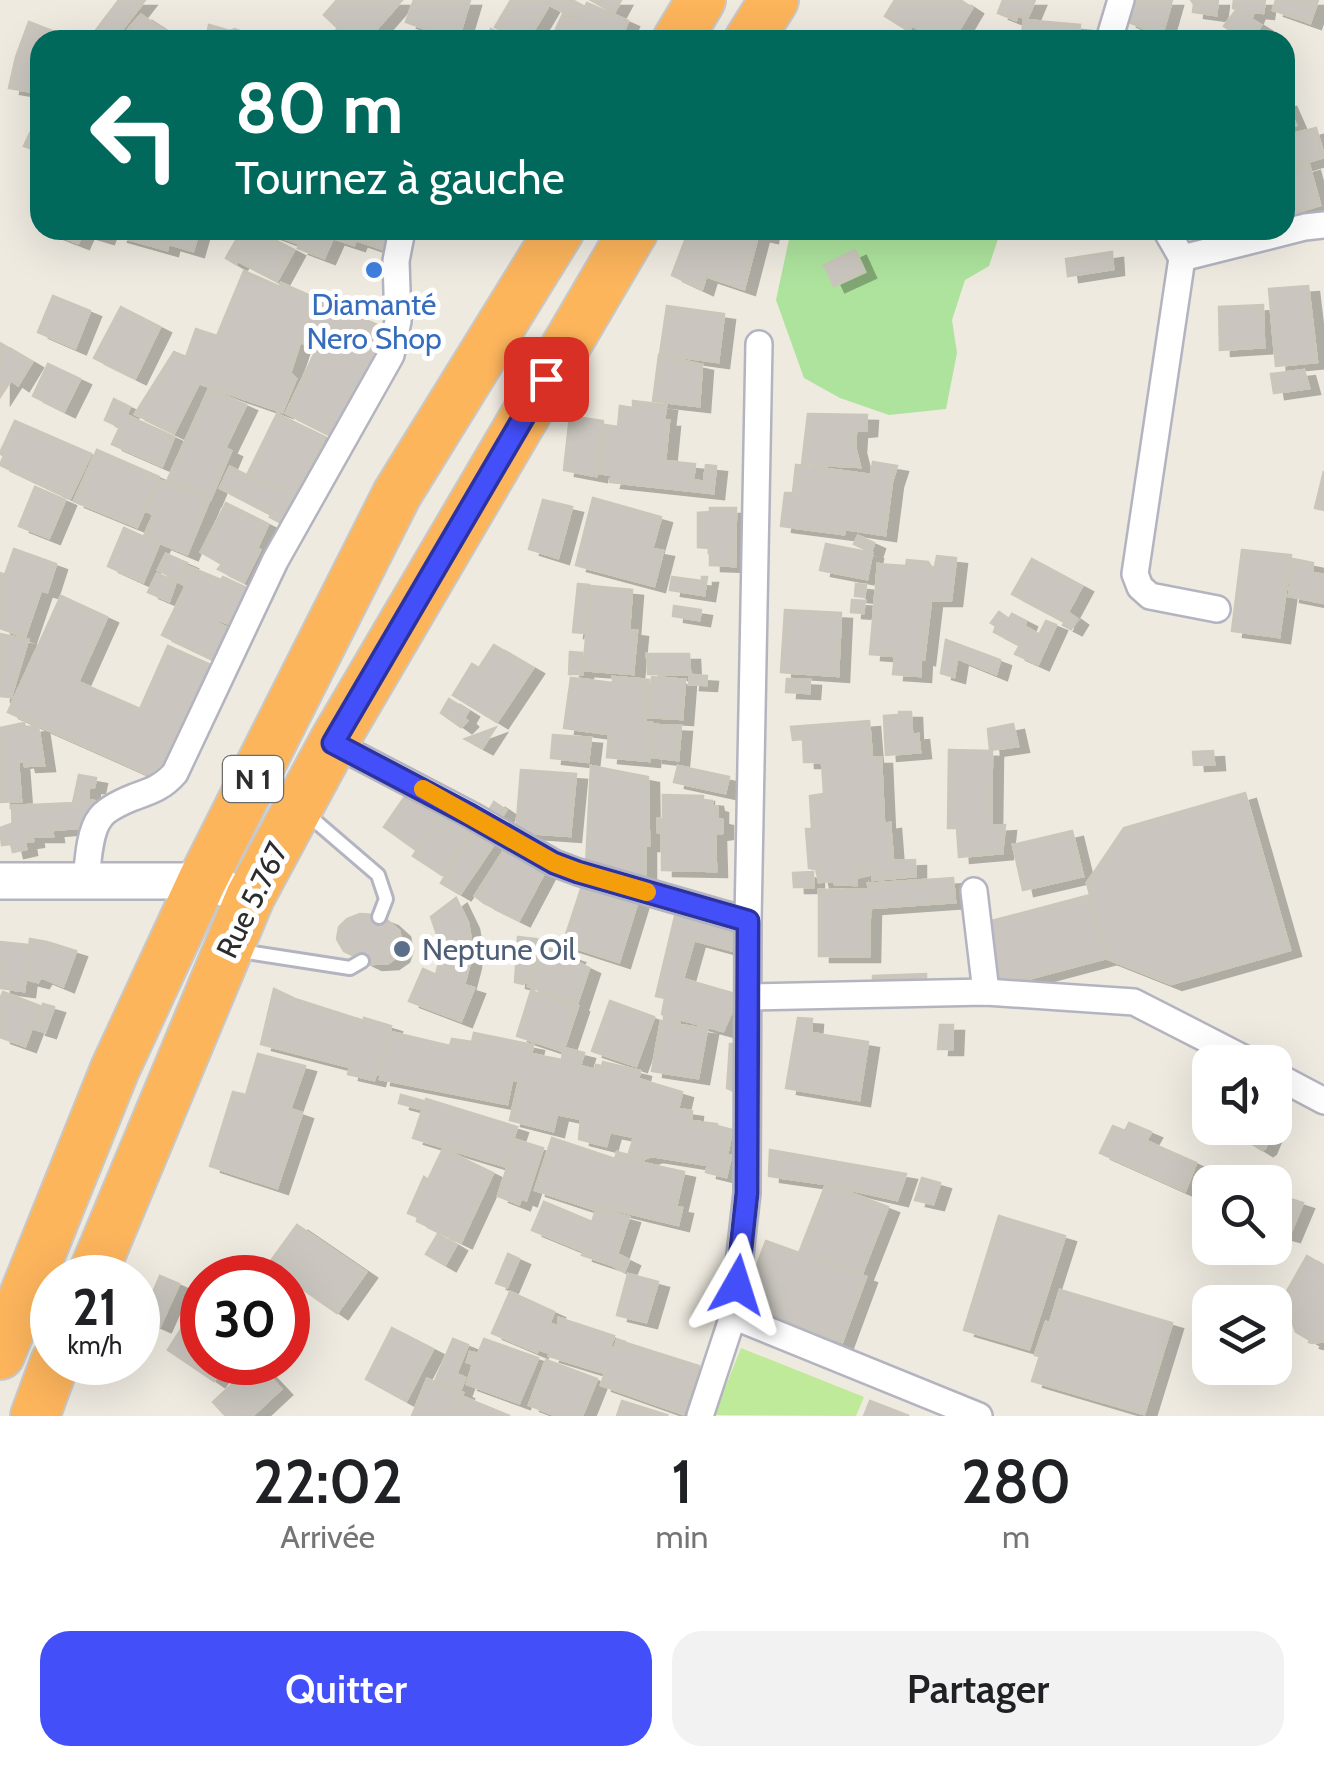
<!DOCTYPE html>
<html lang="fr">
<meta charset="utf-8">
<style>
body{margin:0;font-family:Cabin,sans-serif;background:#f2f2f2;color:#202124;height:100vh;display:flex;flex-direction:column;font-size:38px;white-space:nowrap}
*{box-sizing:border-box;margin:0}
p{font-size:32px;color:#757577}
.icon{flex:none;width:55px;height:55px;fill:none;stroke:currentColor;stroke-width:2;stroke-linecap:round;stroke-linejoin:round}
.map{position:relative;height:1416px;overflow:hidden}
.panel{display:flex;flex-direction:column;background:#fff;flex:1}
.panel>*{flex:none}
.hud{position:absolute;left:30px;top:30px;width:1265px;height:210px;border-radius:30px;box-shadow:0 10px 40px #0002;background:#00695c;color:#fff;overflow:hidden}
.controls{position:absolute;left:1192px;top:1045px;display:grid;gap:20px}
.controls a{display:grid;place-items:center;width:100px;height:100px;border-radius:20px;background:#fff;box-shadow:0 10px 40px #0002;font-size:50px}
.speed{position:absolute;left:30px;top:1255px;display:flex;gap:20px;font-size:50px;font-weight:700;text-align:center}
.speed>*{display:grid;place-content:center;width:130px;height:130px;border-radius:50%;background:#fff;box-shadow:0 10px 40px #0002;line-height:1}
.speed small{font-size:25px;font-weight:400}
.speed .limit{border:15px solid #d22;background:#fff;color:#111}
.pin{position:absolute;display:grid;place-items:center;width:85px;height:85px;color:#fff;margin:-42px;border-radius:20px;box-shadow:0 5px 15px #0006}
.me{position:absolute;width:110px;margin:-55px;rotate:6deg;stroke-linejoin:round;filter:drop-shadow(0 0 8px #0008)}
.turn{display:flex;align-items:center;gap:35px;height:210px;padding:0 40px;font-size:45px}
.turn .icon{width:130px;height:130px;stroke-width:2.5}
.turn b{display:block;font-size:70px;line-height:85px}
.eta{display:flex;justify-content:space-evenly;align-items:center;height:170px;text-align:center}
.eta b{font-size:60px;font-weight:600;line-height:70px}
.cta{display:flex;gap:20px;margin-top:auto;padding:20px 40px}
.cta a{flex:1;height:115px;border-radius:30px;background:#434ff8;color:#fff;font-size:40px;font-weight:600;line-height:115px;text-align:center}
.cta a+a{background:#f2f2f2;color:#202124}
.map>svg:first-child{display:block}
.green{fill:#ade39d}
.pitch{fill:#bfea99}
.building{fill:#cac6bf;stroke:#cac6b9;stroke-width:2.5;filter:url(#shadow)}
.lines{fill:none;stroke-linecap:round;stroke-linejoin:round}
.lane-casing{stroke:#b3b4c0;stroke-width:18}
.street-casing{stroke:#b3b4c0;stroke-width:30}
.secondary-casing{stroke:#b3b4c0;stroke-width:40}
.highway-casing{stroke:#c8c8c8;stroke-width:52}
.lane{stroke:#fff;stroke-width:12}
.street{stroke:#fff;stroke-width:25}
.secondary{stroke:#fff;stroke-width:35}
.highway{stroke:#fdb55c;stroke-width:48}
.route-casing{stroke:#2c33a1;stroke-width:25}
.route{stroke:#434ff8;stroke-width:18}
.slow{stroke:#f59e0b;stroke-width:18}
.shop-dot{fill:#3f7fe0;stroke:#fff;stroke-width:4}
.service-dot{fill:#5c6f8a;stroke:#fff;stroke-width:4}
.labels{text-anchor:middle;dominant-baseline:central;stroke-width:10;stroke-linejoin:round;paint-order:stroke}
.shield{fill:#fff;stroke:#6c6c6c;stroke-width:2.5}
.shield-label{font-size:28px;font-weight:bold;fill:#2d2d2d}
.shop-label{font-size:30px;fill:#366cbe;stroke:#fff}
.street-label{font-size:30px;fill:#2d2d2d;stroke:#fff}
.service-label{font-size:30px;fill:#4e5e75;stroke:#fff;text-anchor:start}
</style>
<div class="map">
<svg width="1324" height="1416" viewBox="0 0 1324 1416">
<defs>
<filter id="shadow"><feDropShadow dx="11" dy="6" stdDeviation="0" flood-color="#0004"/></filter>
</defs>
<rect width="100%" height="100%" fill="#eeeae0"/>
<!-- green -->
<path class="green" d="M791,230H1001L989,266L965,280L952,320L957,353L946,409L889,415L840,398L804,378L776,300Z"/>
<!-- pitch -->
<path class="pitch" d="M741,1348L864,1397L856,1416L714,1415Z"/>
<!-- building -->
<g class="building">
<path d="M119,0H145L114,40H100L93,34Z"/>
<path d="M337,0H402L367,40H328L338,28L324,15Z"/>
<path d="M414,0H470L458,40L406,22Z"/>
<path d="M511,0H544L550,3L528,40H517L495,27Z"/>
<path d="M547,0H572L585,7L579,20L550,5L552,2Z"/>
<path d="M591,0H621L614,13Z"/>
<path d="M895,0H960L972,8L953,40H935L912,25L909,31L885,16Z"/>
<path d="M1003,0H1035L1027,19L1017,15L1016,20L998,13Z"/>
<path d="M1133,0H1172L1162,35L1126,21Z"/>
<path d="M1191,0H1218L1216,15L1193,12L1194,4Z"/>
<path d="M1234,0H1265L1263,13L1254,12L1251,19L1261,25L1253,36L1245,31L1240,37L1224,26L1237,9L1233,8Z"/>
<path d="M1276,0H1318L1310,23L1273,10Z"/>
<path d="M587,3L628,21L620,40H551L563,14L579,21Z"/>
<path d="M141,15L167,32L162,40H122L130,27Z"/>
<path d="M1024,20L1080,25L1078,40H1021Z"/>
<path d="M29,22L75,40H40V93L9,88L16,57Z"/>
<path d="M209,25L230,31L235,29L263,40H206Z"/>
<path d="M491,29L513,40H486Z"/>
<path d="M1285,100L1296,125L1285,129Z"/>
<path d="M1316,128L1324,157L1285,169V136Z"/>
<path d="M30,133L40,137L35,150L24,146Z"/>
<path d="M1309,165L1320,205L1285,216V172Z"/>
<path d="M45,230H106L103,238L83,232L78,243Z"/>
<path d="M119,230H172L167,250L117,236Z"/>
<path d="M172,230H199L193,251L169,244Z"/>
<path d="M242,230H256L294,250L277,281L238,261L236,264L226,258Z"/>
<path d="M262,230H391L385,250L356,240L354,245L333,238L324,258L298,248L300,244Z"/>
<path d="M689,230H768L767,237L758,235L744,289L706,276L702,289L672,275Z"/>
<path d="M855,250L865,272L834,286L824,265Z"/>
<path d="M1112,252L1113,269L1068,276L1066,259Z"/>
<path d="M244,271L280,287L281,283L391,331L371,383L362,378L332,436L286,413L322,338L312,334L308,345L300,342L290,373L296,379L282,412L199,383L174,433L135,414L174,352L186,357L196,329L217,336Z"/>
<path d="M1308,286L1317,362L1276,366L1269,289Z"/>
<path d="M53,296L90,311L75,348L38,332Z"/>
<path d="M1263,305L1264,347L1220,350L1219,307Z"/>
<path d="M667,306L724,314L718,362L660,354Z"/>
<path d="M121,307L160,327L135,378L94,358Z"/>
<path d="M0,343L32,362L18,385L11,380L0,397Z"/>
<path d="M659,355L702,365L699,406L653,401Z"/>
<path d="M48,364L80,379L64,411L33,396Z"/>
<path d="M1304,370L1309,388L1274,393L1271,374Z"/>
<path d="M209,389L246,405L225,448L231,451L210,500L167,481Z"/>
<path d="M114,399L130,407L126,415L174,437L162,466L112,444L120,427L105,420Z"/>
<path d="M633,401L666,405L664,421H669L665,461L695,464L693,480L704,482L706,465L716,466L713,493L610,482L612,475L599,473L605,425L618,427L620,406L633,408Z"/>
<path d="M277,414L325,437L285,525L270,517L272,515L220,488L230,467L281,492L282,490L248,473Z"/>
<path d="M808,414L867,415L866,430L856,431L855,447L860,467L802,464Z"/>
<path d="M570,416L603,421L596,476L564,470Z"/>
<path d="M15,421L91,454L70,498L0,465L4,456L0,453Z"/>
<path d="M97,450L159,477L137,527L74,501Z"/>
<path d="M873,462L897,466L892,481L885,535L845,529L844,534L781,526L785,493H793L796,465L871,475Z"/>
<path d="M1324,471V510L1315,508Z"/>
<path d="M159,480L209,501L187,554L144,536L154,514L146,511Z"/>
<path d="M35,487L65,500L49,538L19,526Z"/>
<path d="M593,498L661,517L652,549L663,551L654,586L576,565Z"/>
<path d="M543,500L572,507L558,558L529,549Z"/>
<path d="M226,503L268,524L257,548L260,550L244,582L218,569L222,564L201,552Z"/>
<path d="M710,508H736L735,566L710,565V548L698,547V513L710,512Z"/>
<path d="M124,528L159,544L143,582L108,566Z"/>
<path d="M858,536L874,543L871,552L854,544Z"/>
<path d="M826,544L872,553L867,579L820,570Z"/>
<path d="M14,549L56,564L47,592L41,590L25,637L0,628V573L5,575Z"/>
<path d="M1242,550L1291,555L1279,637L1232,631Z"/>
<path d="M166,554L187,563L178,580L158,570Z"/>
<path d="M937,556L956,558L951,600H931L924,659L921,658L920,676L893,674L895,656L870,654L878,564L906,566L907,560L928,562L934,571Z"/>
<path d="M1032,559L1082,586L1063,621L1012,594Z"/>
<path d="M1293,559L1313,563L1312,573L1324,575V603L1289,596Z"/>
<path d="M187,566L221,580L223,577L249,589L230,624L219,620L217,623L230,629L215,660L162,635L186,586L179,582Z"/>
<path d="M157,574L176,581L169,601L148,592Z"/>
<path d="M672,577L702,581V577H707L704,595L670,590Z"/>
<path d="M578,584L589,585L585,633L573,632Z"/>
<path d="M856,584L866,585L864,597L855,596Z"/>
<path d="M591,586L632,590L629,630L637,631L633,674L583,670Z"/>
<path d="M61,596L107,617L78,682L140,709L168,646L215,667L163,781L8,712Z"/>
<path d="M852,600L865,601L863,613L851,612Z"/>
<path d="M674,606L701,610L699,620L673,616Z"/>
<path d="M785,610L841,613L838,676L781,672Z"/>
<path d="M999,612L1009,619L1012,614L1026,621L1024,626L1043,637L1033,652L994,632L996,626L991,623Z"/>
<path d="M1070,614L1077,619L1071,629L1063,625Z"/>
<path d="M1046,621L1056,625L1038,664L1015,654L1020,645L1033,652L1043,637L1039,635Z"/>
<path d="M0,634L28,640L11,697L0,696Z"/>
<path d="M946,640L1000,660L996,674L957,658L954,677L941,673Z"/>
<path d="M494,645L533,668L497,722L453,695L472,664L479,668Z"/>
<path d="M570,652L582,653V674H569Z"/>
<path d="M647,654H689L690,674H648Z"/>
<path d="M690,675L707,676L706,685L689,684Z"/>
<path d="M613,677L649,680L645,722L652,723L649,761L607,757L609,734L564,728L571,678L613,683Z"/>
<path d="M652,677L685,680L682,719L648,717Z"/>
<path d="M787,679L810,680L809,693L786,692Z"/>
<path d="M449,699L468,711L464,718L467,721L461,727L441,713Z"/>
<path d="M899,712H911L912,735L885,737L884,716L899,715Z"/>
<path d="M869,721L872,758H881L884,824L890,823L893,861L915,860V876L873,880L872,866H856V885L835,884L834,881L819,882L816,869L809,868L806,829H812L810,796L824,794L822,762H804L803,739L793,740L791,727Z"/>
<path d="M24,723L25,727L38,726L44,765L25,766L24,761L18,762L21,801L0,802V728Z"/>
<path d="M1013,724L1018,746L990,750L988,729Z"/>
<path d="M654,725L681,726L678,760L652,757Z"/>
<path d="M495,728L482,748L465,739Z"/>
<path d="M918,734L920,752L886,755L885,737Z"/>
<path d="M553,735L591,738L588,762L551,758Z"/>
<path d="M949,750L992,751L991,826L1005,825L1002,853L959,857L957,828H948Z"/>
<path d="M1213,751L1214,764L1194,765L1193,752Z"/>
<path d="M591,766L648,777L649,845H645V884L586,865Z"/>
<path d="M678,766L729,777L725,793L674,782Z"/>
<path d="M521,770L576,774L570,836L516,832Z"/>
<path d="M79,775L96,778L94,787H89L88,800L94,801V811H87V827L52,830L53,836H13L12,806L73,803Z"/>
<path d="M411,788L444,808L416,850L384,827Z"/>
<path d="M1245,793L1290,950L1171,984L1106,958L1087,883L1124,828Z"/>
<path d="M663,795L703,796V800L712,801L713,806L717,807V819L722,820V833L715,834L716,871L662,870V833L658,832V819H663Z"/>
<path d="M494,802L506,810L497,824L485,817Z"/>
<path d="M443,811L470,830L442,875L413,856Z"/>
<path d="M16,822L22,823L23,827L31,826L33,841L25,842L26,849L13,852L11,844L2,845L0,828Z"/>
<path d="M1072,831L1083,876L1023,890L1013,845Z"/>
<path d="M472,832L494,844L460,894L441,883Z"/>
<path d="M505,849L545,871L519,920L484,903L475,896Z"/>
<path d="M857,866H872L873,874L859,877Z"/>
<path d="M813,872V887H794L793,873Z"/>
<path d="M953,878L955,902L870,908L869,956H819V890L869,889L868,884Z"/>
<path d="M583,883L638,900L619,962L563,944Z"/>
<path d="M1090,895L1106,958L1001,986L984,923Z"/>
<path d="M456,898L468,923L471,941L470,962L464,985L474,988L461,1021L409,1001L423,969L436,975L440,958L439,940L431,917Z"/>
<path d="M676,912L737,931L734,951L694,940L683,979L739,995L723,1031L680,1019L679,1025L707,1029L698,1078L652,1071L661,1021L664,1022V1015L662,1014L665,998L656,996Z"/>
<path d="M360,914L374,915L387,920L399,931L402,945L398,956L388,963L371,964L344,951L337,939L339,927L347,919Z"/>
<path d="M518,937L537,939L536,956L534,957L527,981L523,984L515,982Z"/>
<path d="M30,939L47,942L76,951L63,986L41,977L38,982L26,979Z"/>
<path d="M0,942L30,945L24,991L0,988Z"/>
<path d="M542,946L574,957L572,960L589,968L577,1004L528,986Z"/>
<path d="M926,974V985L873,986V976Z"/>
<path d="M274,989L295,999L364,1021V1018L391,1026L378,1074L376,1073L374,1080L348,1074L350,1067L261,1044Z"/>
<path d="M531,991L578,1006L564,1048L584,1053L580,1066L595,1070L596,1065L602,1066L603,1062L640,1071L638,1079L682,1092L678,1109L692,1111L691,1121L717,1124V1126L732,1130L727,1155L731,1156L726,1177L706,1172L708,1165L652,1156L646,1158L629,1153L634,1137L610,1132L606,1146L579,1139L581,1119L557,1114L553,1131L510,1120L519,1081L512,1080L507,1104L380,1079L391,1032L450,1046L452,1039L472,1042L474,1033L533,1045L531,1054L562,1060L563,1051L517,1036Z"/>
<path d="M3,992L40,1006L25,1046L0,1037V1000Z"/>
<path d="M610,1001L654,1017L636,1066L592,1051Z"/>
<path d="M43,1004L54,1007L45,1032L35,1029Z"/>
<path d="M798,1018L812,1019L811,1033L868,1042L859,1100L786,1088Z"/>
<path d="M940,1025H953L952,1049H938Z"/>
<path d="M730,1044L743,1045L740,1075H728Z"/>
<path d="M258,1054L305,1066L290,1109L302,1113L277,1188L210,1166L233,1092L246,1095Z"/>
<path d="M728,1075H740L738,1093L727,1088Z"/>
<path d="M401,1095L423,1101L421,1109L399,1103Z"/>
<path d="M426,1099L517,1127L504,1166L413,1138Z"/>
<path d="M1129,1123L1151,1132L1146,1141L1196,1163L1185,1191L1100,1153L1113,1126L1125,1131Z"/>
<path d="M1253,1128H1269L1272,1131L1265,1148L1262,1150L1246,1140Z"/>
<path d="M552,1138L615,1159L617,1152L644,1159L643,1163L684,1172L676,1207L682,1208L678,1225L600,1206L599,1209L629,1217L617,1254L629,1260L624,1272L612,1265L582,1255L583,1251L532,1230L544,1202L592,1222L596,1210L535,1190Z"/>
<path d="M516,1140L543,1148L526,1200L521,1198L519,1204L498,1196Z"/>
<path d="M443,1149L493,1173L461,1242L417,1221L418,1217L408,1213L424,1177L428,1180Z"/>
<path d="M770,1150L906,1174L897,1200L826,1184L769,1176Z"/>
<path d="M922,1178L940,1183L933,1204L915,1200Z"/>
<path d="M826,1184L888,1207L861,1276L799,1253Z"/>
<path d="M1275,1194L1303,1203L1289,1236L1275,1232Z"/>
<path d="M999,1216L1065,1236L1029,1349L964,1330Z"/>
<path d="M297,1225L366,1272L337,1313L268,1265Z"/>
<path d="M438,1234L456,1245L445,1265L426,1254Z"/>
<path d="M766,1241L866,1277L842,1342L742,1306Z"/>
<path d="M508,1254L519,1259L507,1287L496,1283Z"/>
<path d="M1307,1256L1324,1266V1341L1312,1343L1309,1342L1310,1340L1296,1332L1289,1313L1274,1302L1277,1297L1282,1300Z"/>
<path d="M628,1274L658,1282L646,1322L617,1315Z"/>
<path d="M160,1276L179,1284L160,1326L142,1318Z"/>
<path d="M1060,1290L1172,1323L1144,1414L1032,1381L1040,1356L1035,1355L1046,1322L1050,1323Z"/>
<path d="M510,1292L554,1312L549,1324L558,1326L559,1318L614,1336L610,1347L615,1348L617,1340L699,1366L683,1414L601,1385L605,1373L549,1356L550,1353L538,1349L537,1352L492,1333Z"/>
<path d="M192,1312L202,1318V1362H227L214,1381L168,1350Z"/>
<path d="M392,1328L433,1349L406,1401L366,1379Z"/>
<path d="M453,1339L468,1345L456,1374L465,1378L460,1391L435,1381Z"/>
<path d="M484,1339L538,1358L519,1403L467,1384L473,1364L467,1362L470,1352L478,1354Z"/>
<path d="M546,1360L597,1379L582,1416H557L529,1405Z"/>
<path d="M256,1362L281,1389L252,1416H226L213,1402Z"/>
<path d="M427,1379L463,1393L453,1416H412Z"/>
<path d="M463,1397L510,1416H456Z"/>
<path d="M622,1401L667,1415L666,1416H617Z"/>
<path d="M870,1401L909,1416H864Z"/>
</g>
<g class="lines">
<defs>
<g id="lane">
<path d="M307,814L378,875L386,899L379,917"/>
<path d="M240,951L350,968L362,961"/>
</g>
<g id="street">
<path d="M1109,40L1121,0"/>
<path d="M1166,230L1182,258L1135,574L1140,587L1150,596L1217,609"/>
<path d="M1182,258L1305,227L1324,225"/>
<path d="M333,743L471,815L554,863L578,872L748,921"/>
<path d="M86,881C88,863 89,832 100,818C106,809 124,801 134,797C151,791 163,787 175,773L275,561L391,355L398,321L396,261L402,230"/>
<path d="M974,891L986,992"/>
<path d="M748,997L986,992L1134,1002L1251,1062"/>
<path d="M1275,1075L1324,1101"/>
<path d="M733,1316L979,1416"/>
<path d="M700,1416L733,1316L747,1193L748,921L759,344"/>
</g>
<path id="secondary" d="M0,881H202L250,897"/>
<g id="highway">
<path d="M677,40L701,0"/>
<path d="M749,40L774,0"/>
<path d="M91,1278L250,897L333,743L634,230"/>
<path d="M0,1355L115,1069L202,881L397,494L560,230"/>
<path d="M35,1416L55,1362"/>
</g>
</defs>
<!-- lane casing -->
<use href="#lane" class="lane-casing"/>
<!-- street casing -->
<use href="#street" class="street-casing"/>
<!-- secondary casing -->
<use href="#secondary" class="secondary-casing"/>
<!-- highway casing -->
<use href="#highway" class="highway-casing"/>
<!-- lane -->
<use href="#lane" class="lane"/>
<!-- street -->
<use href="#street" class="street"/>
<!-- secondary -->
<use href="#secondary" class="secondary"/>
<!-- highway -->
<use href="#highway" class="highway"/>
</g>
<g class="lines">
<defs>
<path id="route" d="M546,379L333,743L470,815L554,863L578,872L748,921L747,1193L737,1285"/>
</defs>
<!-- route casing -->
<use href="#route" class="route-casing"/>
<!-- route -->
<use href="#route" class="route"/>
<!-- slow -->
<path class="slow" d="M423,789L554,863L578,872L647,892"/>
</g>
<!-- markers -->
<circle class="shop-dot" cx="374" cy="270" r="10"/>
<circle class="service-dot" cx="402" cy="949" r="10"/>
<g class="labels">
<!-- shield labels -->
<rect class="shield" x="223" y="756" width="60" height="46" rx="8"/>
<g class="shield-label">
<text x="253" y="779">N 1</text>
</g>
<!-- shop labels -->
<g class="shop-label">
<text x="374" y="304">Diamanté<tspan x="374" dy="34">Nero Shop</tspan></text>
</g>
<!-- street labels -->
<g class="street-label">
<text transform="translate(252 900) rotate(-64)">Rue 5.767</text>
</g>
<!-- service labels -->
<g class="service-label">
<text x="422" y="949">Neptune Oil</text>
</g>
</g>
</svg>
<div class="controls">
<a><svg class="icon" aria-label="sound" viewBox="0 0 24 24"><path d="M4 9h4l5-4v14l-5-4H4zM17 9q2 3 0 6"/></svg></a>
<a><svg class="icon" aria-label="search" viewBox="0 0 24 24"><circle cx="10" cy="10" r="6"/><path d="M15 15l6 6"/></svg></a>
<a><svg class="icon" aria-label="layers" viewBox="0 0 24 24"><path d="M12 4l9 5-9 5-9-5zM3 14l9 5 9-5"/></svg></a>
</div>
<div class="speed"><div>21<small>km/h</small></div><div class="limit">30</div></div>
<div class="pin" style="left:546px;top:379px;background:#d93025"><svg class="icon" aria-label="arrive" viewBox="0 0 24 24"><path d="M6 21V4h12l-3 4 3 4H6"/></svg></div>
<svg class="me" style="left:737px;top:1285px" viewBox="-20 -20 40 40"><path d="M0-17L14 15 0 8-14 15z" fill="#434ff8" stroke="#fff" stroke-width="4"/></svg>
<div class="hud">
<div class="turn"><svg class="icon" aria-label="left" viewBox="0 0 24 24"><path d="M17 20v-9H6M10 6l-5 5 5 5"/></svg><div><b>80 m</b>Tournez à gauche</div></div>
</div>
</div>
<section class="panel">
<div class="eta">
<div><b>22:02</b><p>Arrivée</p></div>
<div><b>1</b><p>min</p></div>
<div><b>280</b><p>m</p></div>
</div>
<div class="cta"><a>Quitter</a><a>Partager</a></div>
</section>
